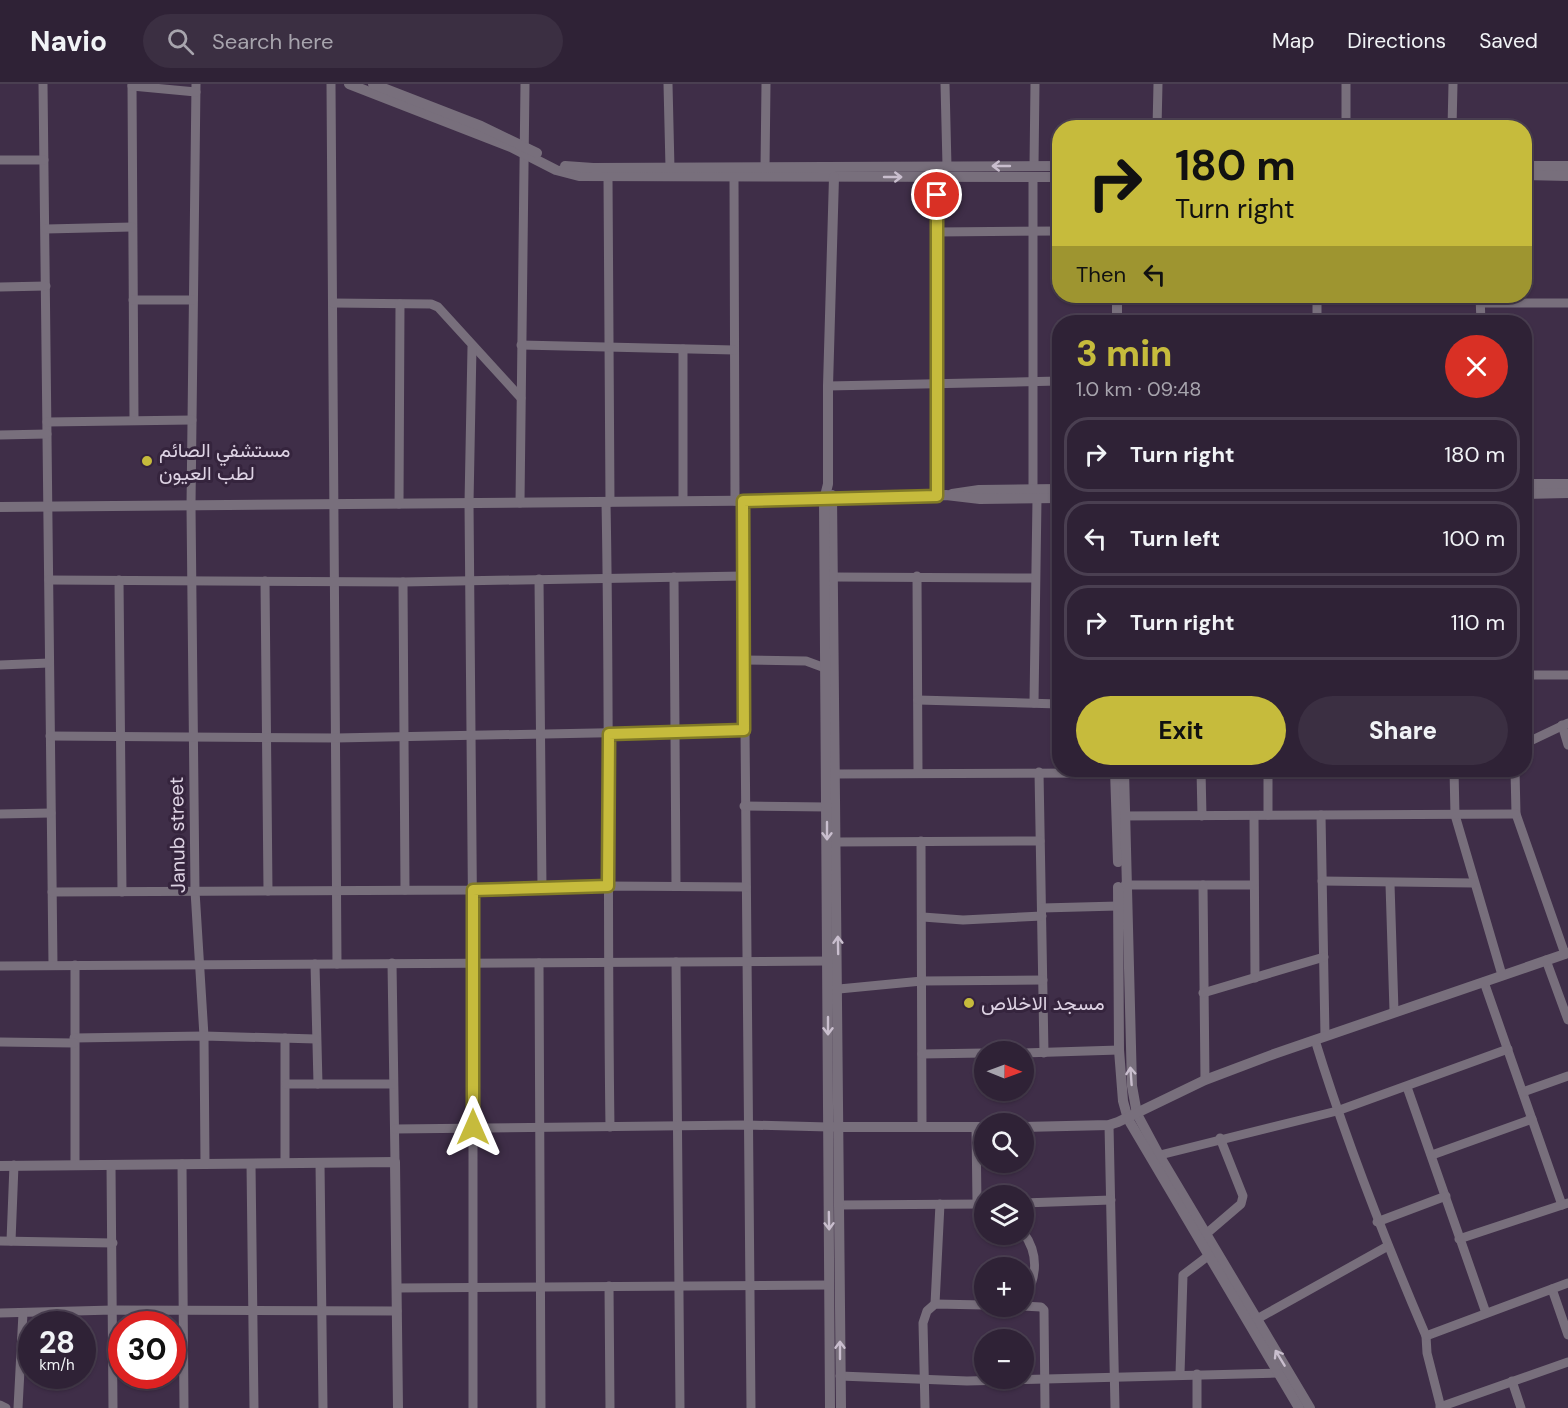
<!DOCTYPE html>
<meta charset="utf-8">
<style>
body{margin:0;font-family:"DM Sans",Vazirmatn,sans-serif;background:#3b2f42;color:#f1f3f6;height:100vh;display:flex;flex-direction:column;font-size:22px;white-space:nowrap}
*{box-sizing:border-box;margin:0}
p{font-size:20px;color:#a7a4ad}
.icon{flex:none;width:33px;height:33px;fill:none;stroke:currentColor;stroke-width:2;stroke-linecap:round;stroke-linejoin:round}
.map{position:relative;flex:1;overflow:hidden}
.panel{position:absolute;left:1052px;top:231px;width:480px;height:462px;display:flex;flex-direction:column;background:#2f2236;border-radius:24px;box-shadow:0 2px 4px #0004,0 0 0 2px #4a3f51}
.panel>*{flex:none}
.banner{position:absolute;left:1052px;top:36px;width:480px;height:183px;border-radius:24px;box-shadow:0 2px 4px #0004,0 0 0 2px #4a3f51;background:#c6bb3c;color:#111;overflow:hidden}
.needle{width:39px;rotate:91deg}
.fabs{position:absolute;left:974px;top:957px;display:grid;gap:12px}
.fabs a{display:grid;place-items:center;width:60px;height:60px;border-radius:50%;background:#2f2236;box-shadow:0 2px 4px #0004,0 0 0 2px #4a3f51;font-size:30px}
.speed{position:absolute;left:18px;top:1227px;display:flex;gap:12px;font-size:30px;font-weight:700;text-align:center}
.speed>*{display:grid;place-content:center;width:78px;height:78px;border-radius:50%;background:#2f2236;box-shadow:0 2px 4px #0004,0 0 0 2px #4a3f51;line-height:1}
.speed small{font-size:15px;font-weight:400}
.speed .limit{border:9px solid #d22;background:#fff;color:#111}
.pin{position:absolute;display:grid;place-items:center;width:51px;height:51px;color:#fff;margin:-26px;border:3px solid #fff;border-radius:50%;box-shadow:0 2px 6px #0007}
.me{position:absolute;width:66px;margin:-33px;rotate:0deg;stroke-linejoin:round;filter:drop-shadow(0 0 4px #0008)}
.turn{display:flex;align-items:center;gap:21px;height:126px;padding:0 24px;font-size:27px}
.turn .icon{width:78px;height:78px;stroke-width:2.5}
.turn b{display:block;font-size:42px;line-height:51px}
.then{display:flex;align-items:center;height:57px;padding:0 24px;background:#0003;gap:12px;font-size:22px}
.round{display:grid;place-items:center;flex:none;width:63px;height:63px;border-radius:32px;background:#3b2f42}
.headline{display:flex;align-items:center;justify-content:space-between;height:102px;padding:0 24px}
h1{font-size:36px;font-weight:800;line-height:45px;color:#c6bb3c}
.action{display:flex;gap:12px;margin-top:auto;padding:12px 24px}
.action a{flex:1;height:69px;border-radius:36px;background:#c6bb3c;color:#111;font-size:24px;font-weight:800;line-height:69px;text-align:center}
.action a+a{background:#3b2f42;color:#f1f3f6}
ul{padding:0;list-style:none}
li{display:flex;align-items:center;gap:18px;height:75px;margin:0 12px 9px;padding:0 12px;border:3px solid #4a3f51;border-radius:24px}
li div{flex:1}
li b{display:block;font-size:22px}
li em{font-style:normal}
header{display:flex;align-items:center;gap:36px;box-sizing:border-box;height:84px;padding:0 30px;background:#2f2236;border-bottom:2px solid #4a3f51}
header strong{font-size:28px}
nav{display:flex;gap:33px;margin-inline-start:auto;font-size:21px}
.search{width:420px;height:54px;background:#3b2f42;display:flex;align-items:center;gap:15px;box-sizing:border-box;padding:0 21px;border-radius:33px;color:#a7a4ad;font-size:22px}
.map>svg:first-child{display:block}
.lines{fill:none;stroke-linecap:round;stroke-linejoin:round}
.minor{stroke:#786f7c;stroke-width:9}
.tertiary{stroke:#786f7c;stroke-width:10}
.oneway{stroke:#c9bece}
.route-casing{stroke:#817a27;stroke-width:15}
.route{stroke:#c6bb3c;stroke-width:10}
.poi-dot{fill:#c6bb3c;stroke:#35243d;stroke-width:2}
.labels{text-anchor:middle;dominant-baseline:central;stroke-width:6;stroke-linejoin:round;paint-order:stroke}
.poi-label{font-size:20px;fill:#ddd2e3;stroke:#35243d;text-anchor:start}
.street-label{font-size:20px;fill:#ddd2e3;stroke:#35243d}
</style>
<header>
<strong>Navio</strong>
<div class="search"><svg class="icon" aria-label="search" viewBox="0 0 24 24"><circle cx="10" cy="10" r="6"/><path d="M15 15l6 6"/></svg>Search here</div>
<nav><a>Map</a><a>Directions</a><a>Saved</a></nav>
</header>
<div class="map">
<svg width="1568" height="1324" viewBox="0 0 1568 1324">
<rect width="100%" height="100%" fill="#3f2e48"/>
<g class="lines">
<!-- minor -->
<g class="minor">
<path d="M43,0L53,881"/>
<path d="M132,0L134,336"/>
<path d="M196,0L191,422L195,807L204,952L205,1080"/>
<path d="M331,0L337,880"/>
<path d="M668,0L670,84"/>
<path d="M945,0L947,82"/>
<path d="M132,2L196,8"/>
<path d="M1157,44L1158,0"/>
<path d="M1346,44V0"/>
<path d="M1452,44L1453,0"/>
<path d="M0,76H44"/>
<path d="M1034,82L1035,0"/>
<path d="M765,84L766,0"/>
<path d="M608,93L610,418"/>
<path d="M734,93L735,417"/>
<path d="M46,145L132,143"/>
<path d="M937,148L1059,147"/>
<path d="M0,203L46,202"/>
<path d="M1317,212V238"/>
<path d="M1480,212L1481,238"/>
<path d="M133,216H193"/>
<path d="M333,219L431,220L438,223L521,314"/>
<path d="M1480,219H1568"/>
<path d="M521,261L734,266"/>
<path d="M472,263L469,419L473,879V1324"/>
<path d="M683,265V417"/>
<path d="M828,302L1059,297"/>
<path d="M47,338L192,336"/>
<path d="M0,351L47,350"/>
<path d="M1033,405V93"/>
<path d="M937,412L938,93"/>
<path d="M743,417L751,1324"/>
<path d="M606,418C610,626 607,835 610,1043"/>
<path d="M520,419L525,0"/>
<path d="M399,420L400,220"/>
<path d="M917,492L918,688"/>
<path d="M674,493L676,802"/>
<path d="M834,493L1035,494"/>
<path d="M539,495L542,804"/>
<path d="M49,496L403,498L743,492"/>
<path d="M119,496L122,808"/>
<path d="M265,497L268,807"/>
<path d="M403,498L405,806"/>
<path d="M743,576L806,577L825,584"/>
<path d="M0,581L49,579"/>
<path d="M1524,591H1568"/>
<path d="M918,616L1059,620"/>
<path d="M1034,619L1037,415"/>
<path d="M1562,641L1568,661"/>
<path d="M50,652L336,654L744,646"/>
<path d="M1524,660L1568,639"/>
<path d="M1201,686L1202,732"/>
<path d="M1454,686L1455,731L1502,891"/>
<path d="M1515,686L1516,730L1565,870"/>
<path d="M1039,688L1044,969"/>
<path d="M836,690L1115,689"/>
<path d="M744,722L827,723"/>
<path d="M0,730L51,729"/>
<path d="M1268,731V686"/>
<path d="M1321,731L1325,952"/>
<path d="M1119,732L1516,730"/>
<path d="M1254,732L1255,894"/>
<path d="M921,757L922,1043"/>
<path d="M837,758L1040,757"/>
<path d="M1322,797L1473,799"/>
<path d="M1390,800L1394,927"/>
<path d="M1125,801H1252"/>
<path d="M1203,801L1205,996"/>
<path d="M52,808L473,806L608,802L746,803"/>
<path d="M1042,824L1118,822"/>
<path d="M923,833L963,836L1042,832"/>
<path d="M1546,876L1568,936"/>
<path d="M676,878L680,1324"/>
<path d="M392,879L395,1078"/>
<path d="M539,879L541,1324"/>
<path d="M315,880L318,1000"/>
<path d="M75,881V1081"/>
<path d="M0,882L828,877"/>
<path d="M1484,898L1562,1121"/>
<path d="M839,905L922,897L1043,896"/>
<path d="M1203,909L1324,873"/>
<path d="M74,954L204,952L316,955"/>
<path d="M285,954V1079"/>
<path d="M1315,956C1346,1057 1384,1154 1426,1252L1427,1269L1441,1324"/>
<path d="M0,958L74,959"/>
<path d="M1023,969L1119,966"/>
<path d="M922,970L984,969"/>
<path d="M286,1000H393"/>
<path d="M1407,1003L1486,1229"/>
<path d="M1523,1008L1568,992"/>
<path d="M1109,1041L1115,1324"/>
<path d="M976,1043L977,1119"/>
<path d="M395,1045L747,1041L829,1043"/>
<path d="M1432,1071L1532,1035"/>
<path d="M1152,1073L1337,1027L1508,965"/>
<path d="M320,1079L323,1324"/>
<path d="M182,1080L184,1324"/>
<path d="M251,1080L254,1324"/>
<path d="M111,1081L113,1324"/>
<path d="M1023,1119L1111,1116"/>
<path d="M840,1121L984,1120"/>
<path d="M1377,1138L1446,1112"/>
<path d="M1023,1148C1040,1171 1037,1194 1023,1218"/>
<path d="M1206,1150L1241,1120L1243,1112L1220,1054"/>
<path d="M1459,1155L1568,1119"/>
<path d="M0,1157L113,1159"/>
<path d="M11,1157L14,1081"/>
<path d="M609,1202L610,1324"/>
<path d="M397,1204L829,1201"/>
<path d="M1552,1205L1568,1251"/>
<path d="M935,1220L940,1120"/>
<path d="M1023,1222L1041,1223L1044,1226L1045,1324"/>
<path d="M0,1229L113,1226L397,1227"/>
<path d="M1257,1235L1388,1162"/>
<path d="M1426,1252L1568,1199"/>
<path d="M1180,1290L1183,1191L1208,1172"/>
<path d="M840,1292L967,1297L1278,1289"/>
<path d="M1512,1297L1521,1324"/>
<path d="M0,1321L6,1324"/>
<path d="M1440,1323L1568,1278"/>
<path d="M18,1324L23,1229"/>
<path d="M925,1324L923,1239L927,1227L935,1220L984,1221"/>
<path d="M1197,1324V1290"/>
</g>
<!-- tertiary -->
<g class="tertiary">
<path d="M349,0L511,63L556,86L579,92L1059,93"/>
<path d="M373,0L481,42L537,69"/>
<path d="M565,82L593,84L1059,82"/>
<path d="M1524,82H1568"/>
<path d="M1524,91L1568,92"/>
<path d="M1117,212V238"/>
<path d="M1524,400H1568"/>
<path d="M952,410L979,406L1059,405"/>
<path d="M1524,410L1568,409"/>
<path d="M832,411L841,1324"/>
<path d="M0,423L834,416L946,411L980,415L1059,414"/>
<path d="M1115,686L1118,778"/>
<path d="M1124,686L1132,1002L1137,1030L1159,1071L1310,1324"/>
<path d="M1118,803L1119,966L1123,1017L1128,1035L1299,1324"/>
<path d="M835,1043H984"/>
<path d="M1023,1043L1109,1041L1118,1038L1205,996L1274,970L1568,869"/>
<path d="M0,1082L395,1078L398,1324"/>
<path d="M830,1324L824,416L828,400V302L834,93"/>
</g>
</g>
<!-- one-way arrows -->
<defs><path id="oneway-shaft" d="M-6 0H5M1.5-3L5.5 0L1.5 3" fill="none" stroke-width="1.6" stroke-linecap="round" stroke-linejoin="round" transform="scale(1.5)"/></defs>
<g class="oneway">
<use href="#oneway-shaft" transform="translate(1001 82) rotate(180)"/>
<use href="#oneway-shaft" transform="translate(893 93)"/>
<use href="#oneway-shaft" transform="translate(827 747) rotate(90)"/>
<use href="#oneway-shaft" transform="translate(838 861) rotate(-91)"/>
<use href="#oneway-shaft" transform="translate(828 942) rotate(90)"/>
<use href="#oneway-shaft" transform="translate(1131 992) rotate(-94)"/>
<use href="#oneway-shaft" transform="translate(829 1137) rotate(89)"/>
<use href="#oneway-shaft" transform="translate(840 1266) rotate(-90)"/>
<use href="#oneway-shaft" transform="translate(1280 1274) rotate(-121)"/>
</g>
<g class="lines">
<defs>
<path id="route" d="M473,1043V806L608,802L609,650L744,646L743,417L937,412V111"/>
</defs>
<!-- route casing -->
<use href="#route" class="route-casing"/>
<!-- route -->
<use href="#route" class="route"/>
</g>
<!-- markers -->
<g class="poi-dot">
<circle cx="147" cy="377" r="6"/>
<circle cx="969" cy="919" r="6"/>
</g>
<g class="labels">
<!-- poi labels -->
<g class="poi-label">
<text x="159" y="366">مستشفي الصائم<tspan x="159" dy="23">لطب العيون</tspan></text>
<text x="981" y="919">مسجد الاخلاص</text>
</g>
<!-- street labels -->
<g class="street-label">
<text transform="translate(177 751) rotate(-91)">Janub street</text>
</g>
</g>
</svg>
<div class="fabs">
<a><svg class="needle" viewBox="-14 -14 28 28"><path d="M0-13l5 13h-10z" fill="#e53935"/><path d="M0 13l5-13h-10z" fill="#a7a4ad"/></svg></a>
<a><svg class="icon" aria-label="search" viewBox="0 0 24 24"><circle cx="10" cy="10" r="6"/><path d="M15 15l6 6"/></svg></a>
<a><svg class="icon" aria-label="layers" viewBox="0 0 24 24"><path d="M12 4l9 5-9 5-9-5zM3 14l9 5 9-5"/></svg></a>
<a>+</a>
<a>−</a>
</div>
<div class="speed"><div>28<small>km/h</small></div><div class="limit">30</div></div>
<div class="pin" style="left:937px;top:111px;background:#d93025"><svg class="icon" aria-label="arrive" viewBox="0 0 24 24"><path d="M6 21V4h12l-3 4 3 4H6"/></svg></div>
<svg class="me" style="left:473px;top:1043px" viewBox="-20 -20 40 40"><path d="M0-17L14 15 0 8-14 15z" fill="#c6bb3c" stroke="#fff" stroke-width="4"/></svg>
<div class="banner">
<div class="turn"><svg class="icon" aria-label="right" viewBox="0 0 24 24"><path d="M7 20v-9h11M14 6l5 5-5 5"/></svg><div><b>180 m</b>Turn right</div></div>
<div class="then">Then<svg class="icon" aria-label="left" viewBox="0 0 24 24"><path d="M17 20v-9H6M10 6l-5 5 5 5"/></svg></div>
</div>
<section class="panel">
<div class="headline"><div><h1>3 min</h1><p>1.0 km · 09:48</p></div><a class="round" style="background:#d93025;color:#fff"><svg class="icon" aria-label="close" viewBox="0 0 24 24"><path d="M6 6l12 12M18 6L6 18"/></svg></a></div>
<ul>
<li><svg class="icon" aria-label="right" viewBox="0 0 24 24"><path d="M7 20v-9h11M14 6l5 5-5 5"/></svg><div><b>Turn right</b></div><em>180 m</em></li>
<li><svg class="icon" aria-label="left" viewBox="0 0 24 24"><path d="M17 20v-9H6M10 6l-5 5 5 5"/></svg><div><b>Turn left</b></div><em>100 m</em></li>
<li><svg class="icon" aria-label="right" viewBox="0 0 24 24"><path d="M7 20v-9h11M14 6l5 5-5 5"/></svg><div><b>Turn right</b></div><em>110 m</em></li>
</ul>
<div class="action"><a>Exit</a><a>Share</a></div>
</section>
</div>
